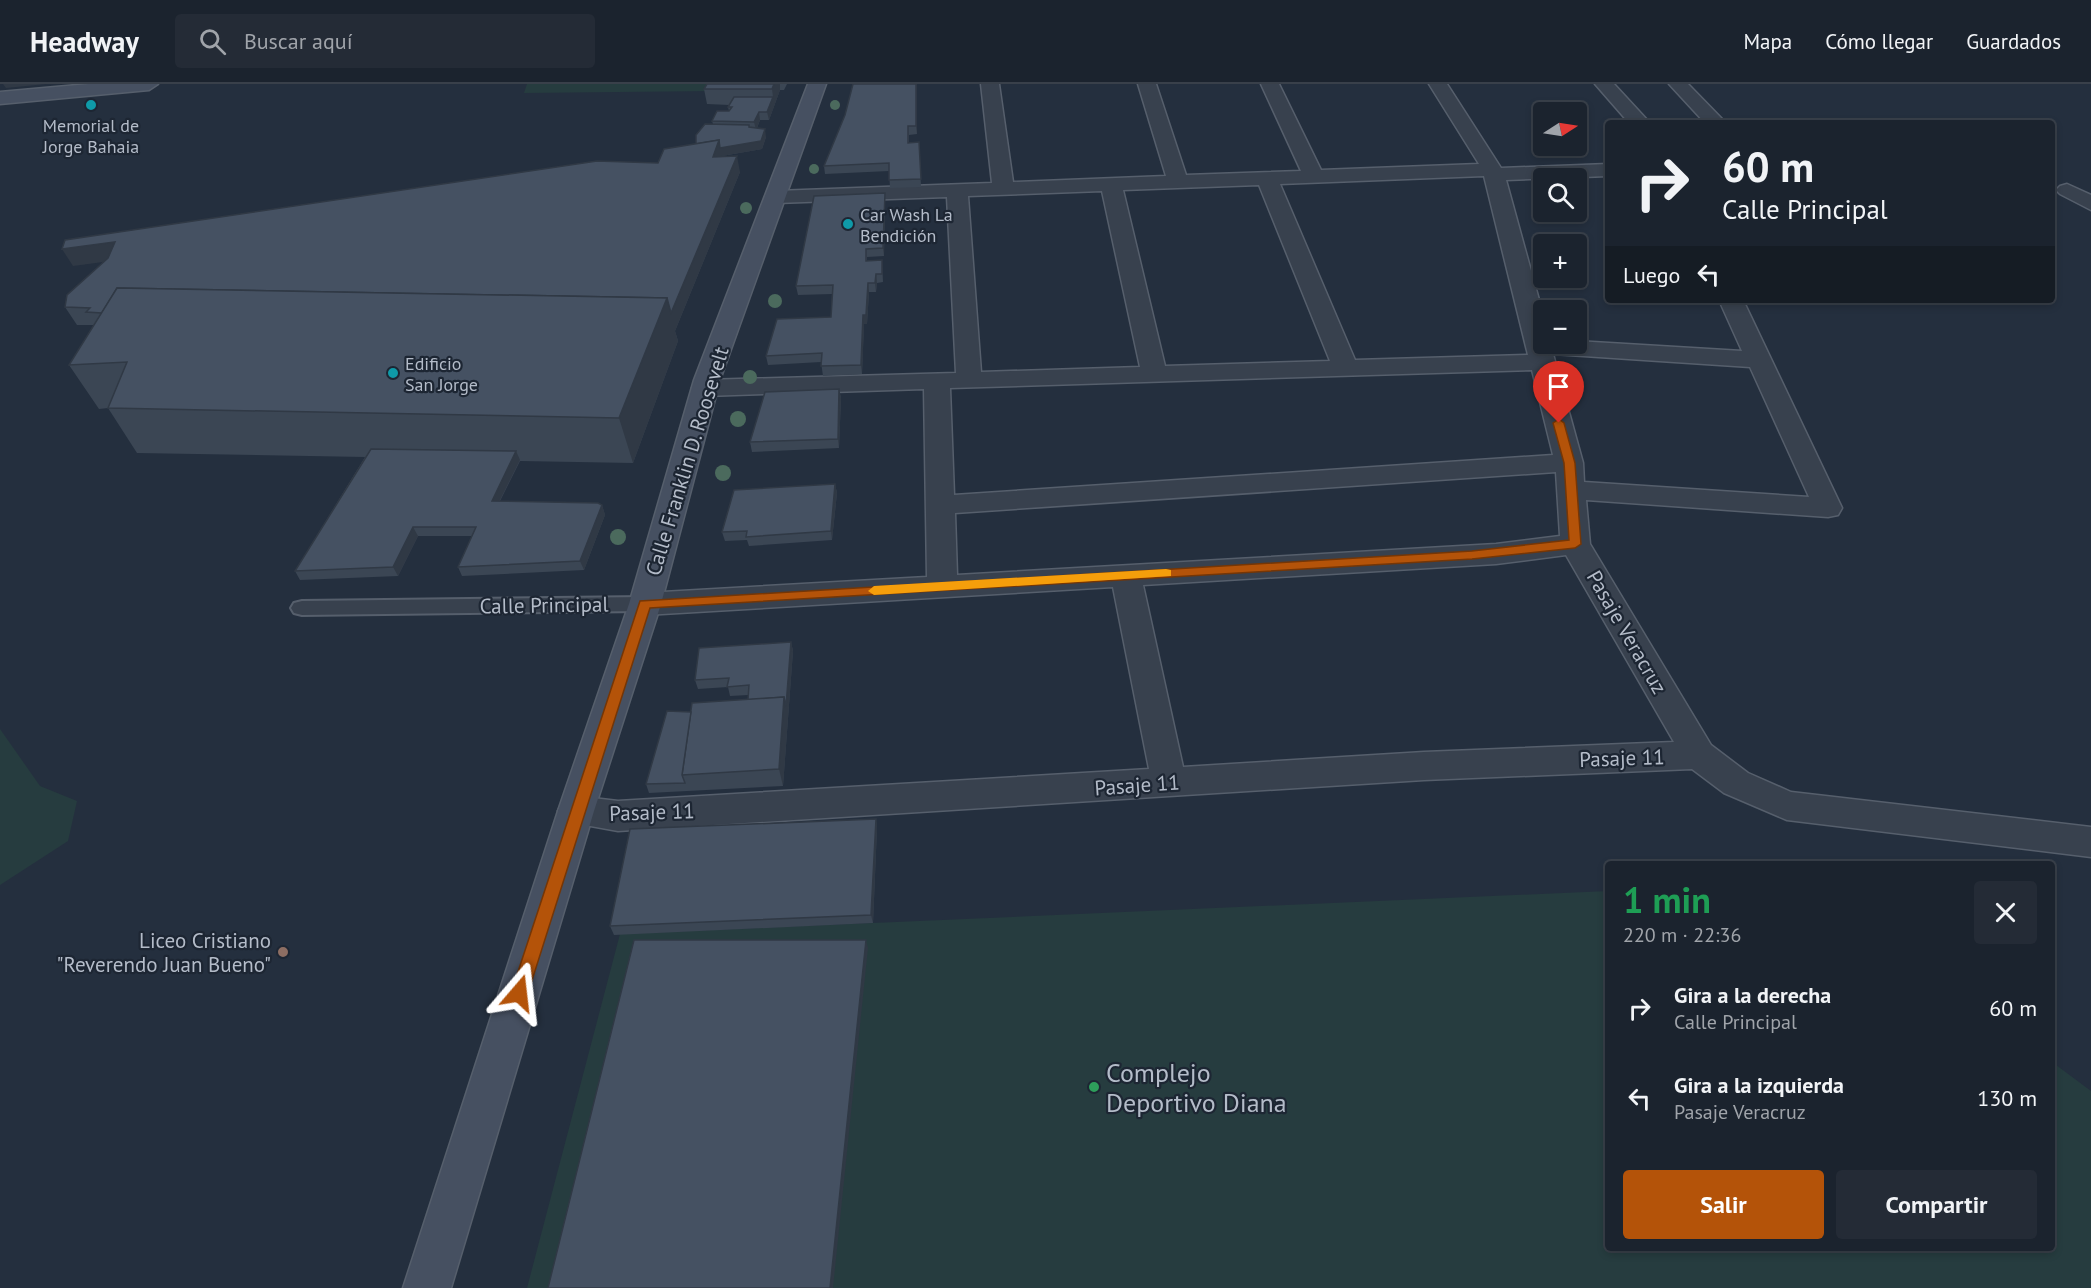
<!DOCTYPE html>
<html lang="es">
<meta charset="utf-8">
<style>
body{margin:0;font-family:"PT Sans",sans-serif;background:#242b36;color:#f1f3f6;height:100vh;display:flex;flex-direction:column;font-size:22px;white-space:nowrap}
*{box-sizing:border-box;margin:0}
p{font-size:20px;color:#a0a4aa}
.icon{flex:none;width:33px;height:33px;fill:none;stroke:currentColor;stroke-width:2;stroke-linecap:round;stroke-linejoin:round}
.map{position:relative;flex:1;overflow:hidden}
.panel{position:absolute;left:1605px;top:777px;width:450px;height:390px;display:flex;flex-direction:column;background:#1b232e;border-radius:6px;box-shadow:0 3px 9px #0003,0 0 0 2px #39404a}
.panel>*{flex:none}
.banner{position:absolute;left:1605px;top:36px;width:450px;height:183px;border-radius:6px;box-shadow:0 3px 9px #0003,0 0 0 2px #39404a;background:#1b232e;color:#f1f3f6;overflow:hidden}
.needle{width:39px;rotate:78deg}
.controls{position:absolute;left:1533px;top:18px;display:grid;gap:12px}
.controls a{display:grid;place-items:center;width:54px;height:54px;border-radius:6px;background:#1b232e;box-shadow:0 3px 9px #0003,0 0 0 2px #39404a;font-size:30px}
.pin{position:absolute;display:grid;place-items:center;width:51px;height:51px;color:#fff;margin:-62px -26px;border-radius:50% 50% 50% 0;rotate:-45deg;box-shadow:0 0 6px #0007}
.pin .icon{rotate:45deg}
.me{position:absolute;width:66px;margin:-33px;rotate:17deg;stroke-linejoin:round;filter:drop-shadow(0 0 4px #0008)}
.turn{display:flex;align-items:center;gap:21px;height:126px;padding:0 18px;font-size:27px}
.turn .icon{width:78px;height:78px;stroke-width:2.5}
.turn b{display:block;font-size:42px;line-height:51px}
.then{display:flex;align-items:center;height:57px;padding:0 18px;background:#0003;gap:12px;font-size:22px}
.round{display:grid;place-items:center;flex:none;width:63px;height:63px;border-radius:6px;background:#242b36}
.head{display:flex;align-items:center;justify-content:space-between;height:102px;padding:0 18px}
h1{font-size:36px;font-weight:700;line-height:45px;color:#1e9e55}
.action{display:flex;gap:12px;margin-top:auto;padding:12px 18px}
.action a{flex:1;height:69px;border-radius:6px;background:#b45309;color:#fff;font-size:24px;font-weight:700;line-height:69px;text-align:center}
.action a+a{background:#242b36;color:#f1f3f6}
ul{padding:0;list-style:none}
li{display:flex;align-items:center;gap:18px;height:90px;padding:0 18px}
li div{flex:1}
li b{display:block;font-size:22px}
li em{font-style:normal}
header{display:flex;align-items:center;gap:36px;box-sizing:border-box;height:84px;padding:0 30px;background:#1b232e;border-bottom:2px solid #39404a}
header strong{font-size:28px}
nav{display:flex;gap:33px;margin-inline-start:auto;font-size:21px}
.search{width:420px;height:54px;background:#242b36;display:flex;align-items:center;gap:15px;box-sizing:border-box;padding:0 21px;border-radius:6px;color:#a0a4aa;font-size:22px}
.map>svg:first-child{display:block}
.green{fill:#263c3f}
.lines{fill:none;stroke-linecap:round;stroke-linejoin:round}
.lane-casing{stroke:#565f6c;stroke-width:4}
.street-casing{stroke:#565f6c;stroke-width:3}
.secondary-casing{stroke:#565f6c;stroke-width:3}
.lane{fill:#38414e;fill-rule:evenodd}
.street{fill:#38414e;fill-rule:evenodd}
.secondary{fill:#465061;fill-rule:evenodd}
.tree{fill:#4b6a5d}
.wall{fill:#3b4654}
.shaded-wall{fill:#303945}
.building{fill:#455162;stroke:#303945;stroke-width:1.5}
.route{fill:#b45309;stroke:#753606;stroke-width:1.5}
.slow{fill:#f59e0b}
.culture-dot{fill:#0f9aa8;stroke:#1d2633;stroke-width:2}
.education-dot{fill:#8d6e63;stroke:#1d2633;stroke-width:2}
.leisure-dot{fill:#2e9e5b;stroke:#1d2633;stroke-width:2}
.labels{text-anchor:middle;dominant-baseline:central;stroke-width:4.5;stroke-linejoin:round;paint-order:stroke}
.far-poi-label{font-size:18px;fill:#b4bcc9;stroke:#1d2633;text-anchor:start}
.street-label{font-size:21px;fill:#b4bcc9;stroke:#1d2633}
.poi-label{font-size:21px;fill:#b4bcc9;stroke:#1d2633;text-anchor:end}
.near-poi-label{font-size:26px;fill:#b4bcc9;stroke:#1d2633;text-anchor:start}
</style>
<header>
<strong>Headway</strong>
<div class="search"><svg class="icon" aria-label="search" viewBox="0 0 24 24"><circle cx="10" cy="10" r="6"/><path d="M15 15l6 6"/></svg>Buscar aquí</div>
<nav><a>Mapa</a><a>Cómo llegar</a><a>Guardados</a></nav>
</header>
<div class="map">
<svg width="2091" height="1204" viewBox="0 0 2091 1204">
<rect width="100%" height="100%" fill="#242f3e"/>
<!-- green -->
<g class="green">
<path d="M527,0H718L715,7L524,9Z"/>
<path d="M0,645L40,702L77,717L68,757L0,801Z"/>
<path d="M1608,807V1164H2052V978L2091,1007V1204H527L620,850Z"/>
</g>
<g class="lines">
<defs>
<path id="lane" d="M645,513L652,515L656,520L652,525L645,527L302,531L294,529L291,524L294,519L302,517Z"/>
<g id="street">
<path d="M981,0H999L1013,98L1166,92L1138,0H1156L1186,91L1301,87L1261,0H1279L1321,86L1479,80L1429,0H1447L1501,84L1608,80V92L1506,96L1544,234V260H1576V257L1742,267L1719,216H1743L1842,424L1838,431L1828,433L1586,416L1590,460L1711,661L1748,689L1791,708L2091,743V773L1787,736L1724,709L1692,685L1424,696L618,747L563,737L558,727L563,717L576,712L618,717L1149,685L1113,503L645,531L634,528L629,520L634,512L645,509L927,493L924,305L705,312L696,309L692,304L696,299L705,296L956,289L947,113L776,119L768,118L765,113L768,108L776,107L992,99ZM1484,92L1528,271L1355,276L1280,100ZM1259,101L1330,277L1165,282L1123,106ZM1102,107L1140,283L981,288L968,112ZM1553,270L1750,283L1809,413L1584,398L1583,379ZM1532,286L1553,371L954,411L950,304ZM1556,388L1560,452L1496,460L957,491L955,429ZM1566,471L1674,658L1424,668L1183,683L1143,501L1496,480Z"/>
<path d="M1595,0H1614L1650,39H1629Z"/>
<path d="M1669,0H1688L1726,39H1705Z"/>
<path d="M2067,100L2091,111V126L2060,110L2056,106L2060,102Z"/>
</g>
<g id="secondary">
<path d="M89,0H158L149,6L0,20V8Z"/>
<path d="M808,0H826L720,296L661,520L594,727L451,1204H403L558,727L629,520L694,296Z"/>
</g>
</defs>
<!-- lane casing -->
<use href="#lane" class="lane-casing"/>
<!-- street casing -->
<use href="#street" class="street-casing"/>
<!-- secondary casing -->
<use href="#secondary" class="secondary-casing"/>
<!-- lane -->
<use href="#lane" class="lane"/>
<!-- street -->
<use href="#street" class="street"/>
<!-- secondary -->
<use href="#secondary" class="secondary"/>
</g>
<!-- trees -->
<g class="tree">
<circle cx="835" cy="21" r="5"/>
<circle cx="814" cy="85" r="5"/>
<circle cx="746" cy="124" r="6"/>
<circle cx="775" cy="217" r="7"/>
<circle cx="750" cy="293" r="7"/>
<circle cx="738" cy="335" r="8"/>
<circle cx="723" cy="389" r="8"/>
<circle cx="618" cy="453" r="8"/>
</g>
<!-- wall -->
<g class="wall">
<path d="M707,0H787L784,6H780L769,36H760L757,44L766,53L762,65L722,72L740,88L675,247L678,257L633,379L520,377L500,417L602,421L605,431L584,486L462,492L458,483L472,452H418L398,492L300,496L295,487L365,373L137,369L108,324L99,325L69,281L94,241H77L65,223L104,177L73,182L658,79L696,60L713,40L712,37L729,27L728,23L729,21L707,20L704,5Z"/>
<path d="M853,0H917V50L909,51V59L919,58L921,103L890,104L889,87L825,90L824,82L845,31Z"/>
<path d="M885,109V118L884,172L867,173V177L882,176L883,198L877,199L876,208H869L867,240H864L862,290L823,292L821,278L768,281L766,272L831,233L832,210L798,211L796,202Z"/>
<path d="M839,305L841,314L839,364L752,368L750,358Z"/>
<path d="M835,400L837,409L832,456L749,462L747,456L725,457L722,448Z"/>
<path d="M791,558L793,567L783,702L649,709L646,700L691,628L748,616V611L730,612L728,603L698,605L695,596Z"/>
<path d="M876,735L877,744L873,839L614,851L610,842Z"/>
</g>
<!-- shaded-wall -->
<g class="shaded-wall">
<path d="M3,0H46L6,4Z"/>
<path d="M774,0H780V6L769,36L767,28L773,13L772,5Z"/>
<path d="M916,0H917V50L916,42Z"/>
<path d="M759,28L760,36L756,46L754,38Z"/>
<path d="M765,45L766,53L762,65L722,72L716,90L697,68L719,56Z"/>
<path d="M737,72L740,88L675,247L678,257L633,379L619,334L667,214Z"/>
<path d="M885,109V118L884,172L883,164Z"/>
<path d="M115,158L125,175L73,182L62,165Z"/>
<path d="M876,190L877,199L876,208L875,199Z"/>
<path d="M868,199L869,208L867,240H864L862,290L861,281L863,231Z"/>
<path d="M839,305L841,314L839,364L838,355Z"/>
<path d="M516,367L520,376L495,426L492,417Z"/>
<path d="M835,400L837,409L832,456L831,447Z"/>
<path d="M602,421L605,431L584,486L580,477Z"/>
<path d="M413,443L418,452L398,492L393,483Z"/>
<path d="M791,558L793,567L783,702L779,685L784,613Z"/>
<path d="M876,735L877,744L873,839L871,831Z"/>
<path d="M866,856L868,864L833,1204H830Z"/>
</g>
<!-- building -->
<g class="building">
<path d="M707,0H774L772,5H704Z"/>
<path d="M853,0H916V42H908V59L919,58L921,95L889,96V79L824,82L845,31Z"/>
<path d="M734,13H773L767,28H759L754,38L712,37L717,27H729L732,23H728Z"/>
<path d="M705,40L749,41V43L765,45L761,57L720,64L719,56L696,60V51Z"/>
<path d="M719,56L713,73L737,72L671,229L667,214L117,204L102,229L86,228L90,224L65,223L67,211L108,174L115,158L62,165L65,156L597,77L658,79L664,65Z"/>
<path d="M885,109L883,164L866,165V177L882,176V190H876L875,199H868L866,231H863L861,281L821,282L822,269L766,272L777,235L831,233L833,201L796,202L814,112Z"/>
<path d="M117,204L667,214L619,334L108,324L127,278L69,281Z"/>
<path d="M839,305L838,355L750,358L765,308Z"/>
<path d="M371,365L516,367L492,417L598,419L602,421L580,477L458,483L476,443H413L393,483L295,487Z"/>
<path d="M835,400L831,447L746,453L747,447L722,448L734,406Z"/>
<path d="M791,558L786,622L784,613L748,616L749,601L727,603L729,594L695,596L699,564Z"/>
<path d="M784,613L779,685L682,691L692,619Z"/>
<path d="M667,627L691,628L682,691L685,699L646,700Z"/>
<path d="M876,735L871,831L610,842L630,745Z"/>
<path d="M634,856H866L830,1204H548Z"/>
</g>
<!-- route -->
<path class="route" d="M1559,335L1564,339L1575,379L1581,460L1575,464L1472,475L650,524L528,909L525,914L519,916L514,914L511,909L640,517L1472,467L1569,456L1564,379L1553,339Z"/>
<!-- slow -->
<path class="slow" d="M1166,485L1171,486V492L874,511L868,507L874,502Z"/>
<!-- markers -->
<g class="culture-dot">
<circle cx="91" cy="21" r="6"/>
<circle cx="848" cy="140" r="6"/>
<circle cx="393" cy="289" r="6"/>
</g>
<circle class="education-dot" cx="283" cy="868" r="6"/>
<circle class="leisure-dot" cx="1094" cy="1003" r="6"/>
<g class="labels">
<!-- far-poi labels -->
<g class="far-poi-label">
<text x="91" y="41" text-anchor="middle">Memorial de<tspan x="91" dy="21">Jorge Bahaia</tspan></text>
<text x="860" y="130">Car Wash La<tspan x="860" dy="21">Bendición</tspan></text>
<text x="405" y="279">Edificio<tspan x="405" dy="21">San Jorge</tspan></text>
</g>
<!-- street labels -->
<g class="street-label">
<text transform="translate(687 377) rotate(-73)">Calle Franklin D. Roosevelt</text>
<text transform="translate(544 521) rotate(-1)">Calle Principal</text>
<text transform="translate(1627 548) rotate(60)">Pasaje Veracruz</text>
<text transform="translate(1622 674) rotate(-2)">Pasaje 11</text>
<text transform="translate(1137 701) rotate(-4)">Pasaje 11</text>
<text transform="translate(652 728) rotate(-2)">Pasaje 11</text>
</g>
<!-- poi labels -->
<g class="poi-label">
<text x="271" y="856">Liceo Cristiano<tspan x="271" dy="24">"Reverendo Juan Bueno"</tspan></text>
</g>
<!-- near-poi labels -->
<g class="near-poi-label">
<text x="1106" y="988">Complejo<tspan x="1106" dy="30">Deportivo Diana</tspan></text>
</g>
</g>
</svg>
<div class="controls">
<a><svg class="needle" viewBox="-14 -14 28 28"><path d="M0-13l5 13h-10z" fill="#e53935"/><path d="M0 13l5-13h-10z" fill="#a0a4aa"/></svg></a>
<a><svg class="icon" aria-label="search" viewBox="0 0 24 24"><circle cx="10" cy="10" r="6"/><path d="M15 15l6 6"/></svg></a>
<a>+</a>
<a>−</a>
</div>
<div class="pin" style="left:1559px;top:339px;background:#d93025"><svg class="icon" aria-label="arrive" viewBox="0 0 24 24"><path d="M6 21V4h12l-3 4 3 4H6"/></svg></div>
<svg class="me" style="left:519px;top:909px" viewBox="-20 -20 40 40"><path d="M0-17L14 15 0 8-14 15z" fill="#b45309" stroke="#fff" stroke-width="4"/></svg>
<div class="banner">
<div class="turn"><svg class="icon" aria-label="right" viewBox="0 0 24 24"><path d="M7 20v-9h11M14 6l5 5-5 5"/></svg><div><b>60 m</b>Calle Principal</div></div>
<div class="then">Luego<svg class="icon" aria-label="left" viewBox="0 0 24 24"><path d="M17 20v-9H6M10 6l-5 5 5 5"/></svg></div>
</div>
<section class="panel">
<div class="head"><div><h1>1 min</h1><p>220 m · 22:36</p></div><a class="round"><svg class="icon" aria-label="close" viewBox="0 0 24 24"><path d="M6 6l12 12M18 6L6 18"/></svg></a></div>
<ul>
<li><svg class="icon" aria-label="right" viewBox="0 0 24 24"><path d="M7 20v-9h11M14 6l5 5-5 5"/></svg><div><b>Gira a la derecha</b><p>Calle Principal</p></div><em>60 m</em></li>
<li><svg class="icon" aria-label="left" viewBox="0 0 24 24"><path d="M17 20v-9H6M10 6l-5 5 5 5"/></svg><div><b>Gira a la izquierda</b><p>Pasaje Veracruz</p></div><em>130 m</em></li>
</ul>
<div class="action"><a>Salir</a><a>Compartir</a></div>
</section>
</div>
